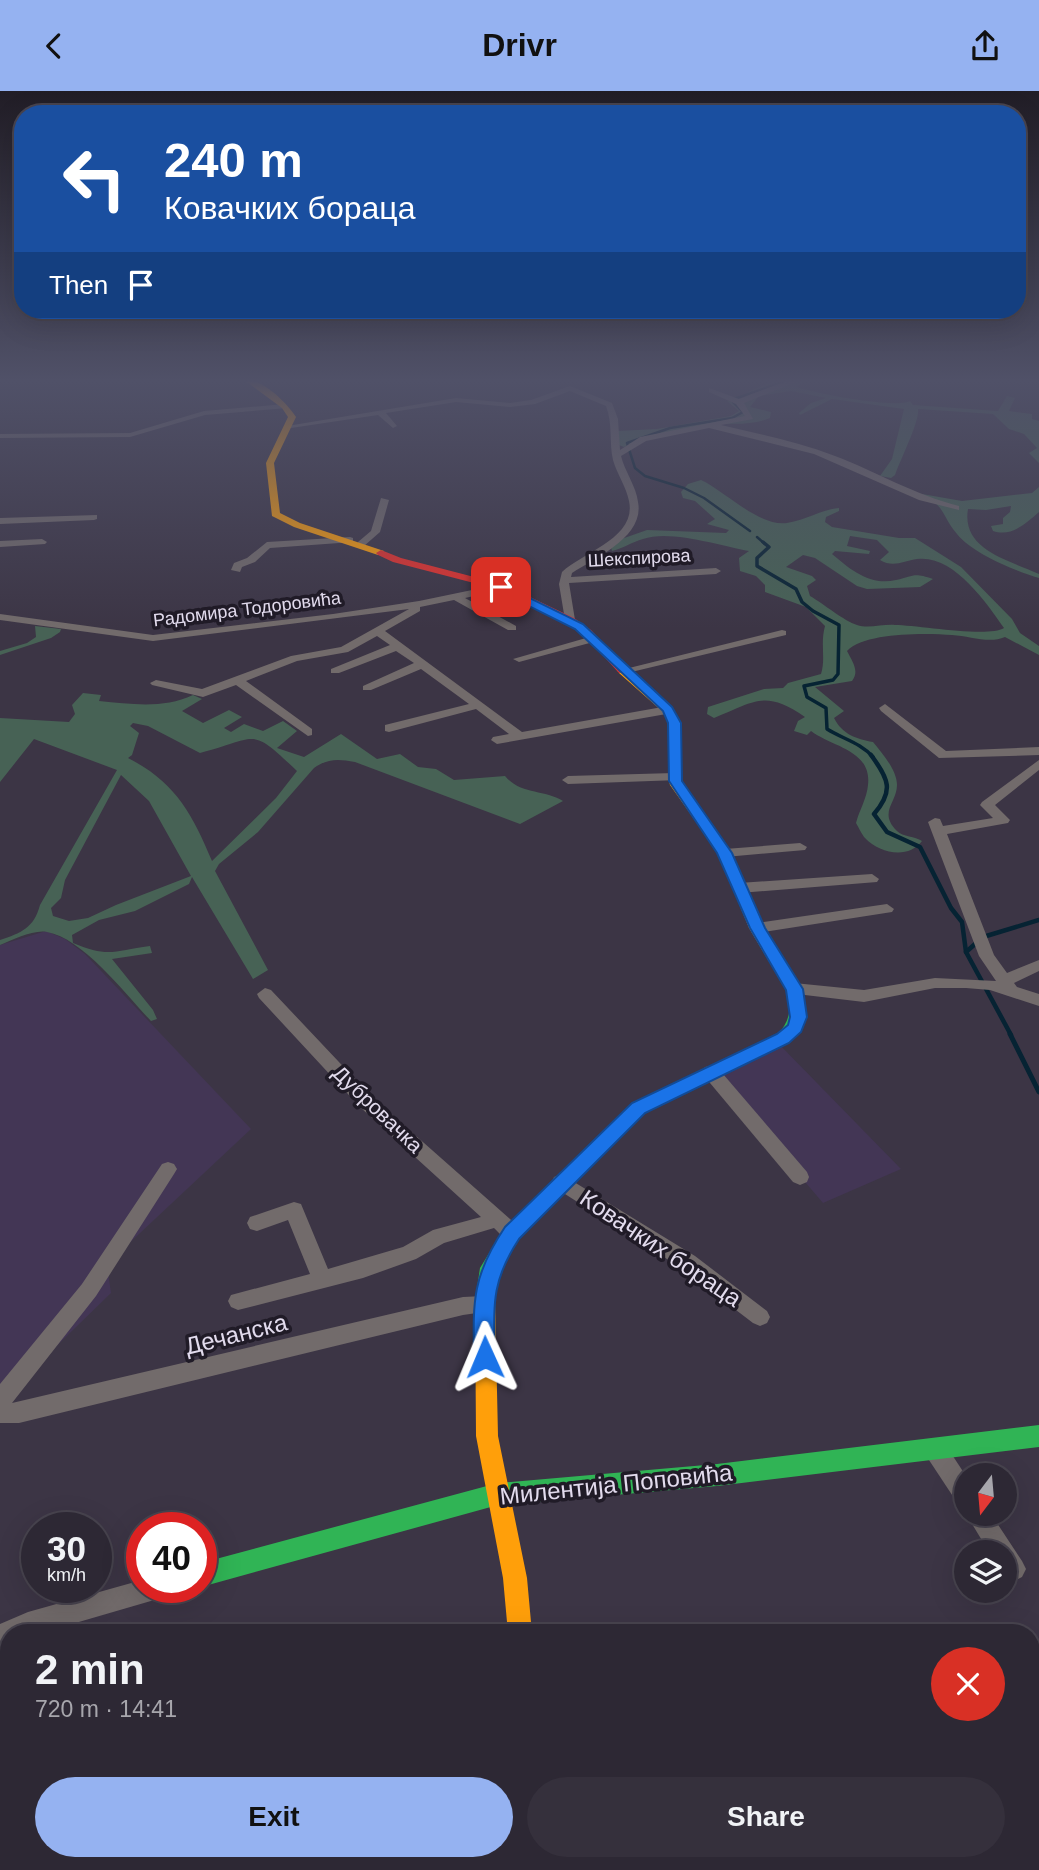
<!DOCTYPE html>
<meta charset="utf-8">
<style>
body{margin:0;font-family:Helvetica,sans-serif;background:#35303c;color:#f1f3f6;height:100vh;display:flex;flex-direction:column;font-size:26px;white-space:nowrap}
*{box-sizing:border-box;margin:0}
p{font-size:23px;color:#a7a6ac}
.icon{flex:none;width:38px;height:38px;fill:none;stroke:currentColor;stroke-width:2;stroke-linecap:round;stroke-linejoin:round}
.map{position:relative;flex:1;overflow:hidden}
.drawer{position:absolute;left:0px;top:1533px;width:1040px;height:247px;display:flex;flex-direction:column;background:#2d2834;border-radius:28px 28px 0 0;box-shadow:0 7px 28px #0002,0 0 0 2px #48444f}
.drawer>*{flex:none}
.guide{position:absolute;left:14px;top:14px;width:1012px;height:214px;border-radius:28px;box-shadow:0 7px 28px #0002,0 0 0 2px #48444f;background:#1a4fa0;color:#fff;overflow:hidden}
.needle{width:46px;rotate:196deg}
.fabs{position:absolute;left:954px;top:1372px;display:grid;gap:14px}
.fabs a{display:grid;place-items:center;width:63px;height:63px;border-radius:50%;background:#2d2834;box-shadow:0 7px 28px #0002,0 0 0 2px #48444f;font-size:35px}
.speed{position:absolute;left:21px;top:1421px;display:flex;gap:14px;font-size:35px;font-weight:700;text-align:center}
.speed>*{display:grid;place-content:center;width:91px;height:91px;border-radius:50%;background:#2d2834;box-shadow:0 7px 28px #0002,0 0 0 2px #48444f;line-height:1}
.speed small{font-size:18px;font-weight:400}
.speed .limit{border:10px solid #d22;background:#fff;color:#111}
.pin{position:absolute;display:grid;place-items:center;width:60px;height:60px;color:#fff;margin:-30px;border-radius:14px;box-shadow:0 4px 10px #0006}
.me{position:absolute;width:77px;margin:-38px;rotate:359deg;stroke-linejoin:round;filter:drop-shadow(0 0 5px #0008)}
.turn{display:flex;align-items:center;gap:24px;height:147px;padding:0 35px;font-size:32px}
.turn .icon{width:91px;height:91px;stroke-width:2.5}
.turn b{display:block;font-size:49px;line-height:60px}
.then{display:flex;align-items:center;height:66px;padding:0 35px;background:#0003;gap:14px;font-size:26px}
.round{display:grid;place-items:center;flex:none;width:74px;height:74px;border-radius:37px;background:#35303c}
.overview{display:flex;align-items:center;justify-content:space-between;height:119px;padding:0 35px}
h1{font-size:42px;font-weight:600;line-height:52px}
.button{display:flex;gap:14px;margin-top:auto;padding:14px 35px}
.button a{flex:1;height:80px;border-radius:42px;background:#95b2f1;color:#111;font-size:28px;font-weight:600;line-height:80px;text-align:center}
.button a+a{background:#35303c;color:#f1f3f6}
header{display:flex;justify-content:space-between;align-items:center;height:91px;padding:0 35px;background:#95b2f1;color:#111;font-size:32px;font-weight:600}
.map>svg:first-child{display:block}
.built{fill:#433655}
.green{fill:#476255;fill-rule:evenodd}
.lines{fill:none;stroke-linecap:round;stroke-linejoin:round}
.stream-far3{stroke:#062333;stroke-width:2.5}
.stream-far2{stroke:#062333;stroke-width:3.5}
.stream-far1{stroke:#062333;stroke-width:4.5}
.stream{stroke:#062333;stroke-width:5}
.street{fill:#726b6b;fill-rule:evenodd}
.fast{fill:#30b455;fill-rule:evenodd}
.slow{fill:#ff9f0a;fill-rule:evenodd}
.jam{fill:#e5322d;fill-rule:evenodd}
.route{fill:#1a73e8;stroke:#114b97;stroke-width:2}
.labels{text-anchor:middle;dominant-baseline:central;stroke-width:7;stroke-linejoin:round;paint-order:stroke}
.far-street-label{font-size:18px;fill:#e2dbed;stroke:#201b27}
.street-label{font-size:21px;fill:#e2dbed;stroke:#201b27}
.near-street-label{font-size:24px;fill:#e2dbed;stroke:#201b27}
</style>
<header><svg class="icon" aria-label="back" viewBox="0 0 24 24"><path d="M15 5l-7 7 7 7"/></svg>Drivr<svg class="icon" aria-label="share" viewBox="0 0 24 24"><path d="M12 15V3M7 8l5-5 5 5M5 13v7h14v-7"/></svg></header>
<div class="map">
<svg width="1039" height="1779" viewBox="0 0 1039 1779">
<rect width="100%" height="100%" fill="#3c3545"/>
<!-- built -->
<g class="built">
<path d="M46,840L65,848L85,863L251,1038L107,1173L111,1202L0,1310V854Z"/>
<path d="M777,951L901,1078L823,1112L711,981Z"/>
</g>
<!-- green -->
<g class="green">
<path d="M778,288H810L796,296C815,302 895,318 910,310L913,314L998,320L1007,305L1015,307L1009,320L1032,323V328L1039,330V372L1029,362L1037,357L1024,343L1009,338L993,323L918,318C920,330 900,369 895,384L891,387L880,385L892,368L904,318L832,308L800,324L799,322L811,312L826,307L791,300L759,305L750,316L771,321L770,327C749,336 726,331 704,334C677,339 649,345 624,356L614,352L617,340L657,338L731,325L739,320L727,310L739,311L750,303L748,301Z"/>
<path d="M701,389C725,400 759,436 787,432C806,429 820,419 839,417V420L826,426L825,431L832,436L899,447H915L961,476L1012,528L1020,542L1039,555V564L1005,546C989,553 970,545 952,544C926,542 865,541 847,560C852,570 860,580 852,590L815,596L844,620L834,627C842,643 856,648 873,651C882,662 897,679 897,694C897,712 878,721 897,740C903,746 915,745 922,750C909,768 880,763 865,747C862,744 859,737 856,732C859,720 867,707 868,694C872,659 832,656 811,640L807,644L794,640L798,630L805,626C764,598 755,611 714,627L707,623L708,616L764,598L783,597L788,592L821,583C826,567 820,553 825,535L806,516L765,501V494L756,485L740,480L739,467L749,460C721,455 670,438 643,448C632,451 624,457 612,460L610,452L647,439L726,442L729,439L707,433L715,428L695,410L683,407L681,401L688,393ZM850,445L877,449L889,461L880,469C893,477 904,470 917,468C953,463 986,511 1004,537C988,547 918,534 895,534C883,533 868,538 857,534C844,530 824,513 810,505L807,495L816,489L812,485L786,476L803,464L815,467L857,495L867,498L920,496L933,488C913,481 914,485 896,489C870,495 851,479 832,463L835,460L869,463L870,460L847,455Z"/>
<path d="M1039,396V421C1025,433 1012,446 993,440L991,435L1003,433V427L1010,421L1011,415L986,419L968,418C961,459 1009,469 1039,483V487C1015,480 972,462 957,443C941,424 947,417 922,403L962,410L1032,402Z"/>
<path d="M35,535L61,538L60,541L51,547L0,564V560L27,552L36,546Z"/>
<path d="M83,602L101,604L99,610C132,613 163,618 193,604L202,608L182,620L203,632L229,619L242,626L224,637L231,641L244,633L263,640L283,630L297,640L277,657L304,666L341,643L377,668L400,663L418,676L436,678L454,689L505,685C521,704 544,698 563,710L520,733L355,671C339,668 328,667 314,677L258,741L219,773L215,780L268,879L253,888L192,786L189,793L135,820L99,829L72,844L73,852C108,867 114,860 150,855L152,862L112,868L153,919L157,928L151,930C127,905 83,847 47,841C35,838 12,849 0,854V849C21,842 34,837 40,814L117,679L34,648L0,691V627L69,631L75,623L72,614ZM133,632L148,635L200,662C259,647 249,634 297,680L276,707L212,770C192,722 175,691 128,667L132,664L139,642L130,635ZM121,684L149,710L191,785L116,814L88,827L69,830L53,825L51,817L61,807L65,789Z"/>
</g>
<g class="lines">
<!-- stream-far3 -->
<g class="stream-far3">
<path d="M750,440L704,407L684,397L645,385L635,377L627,352L670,337L732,327L743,321L733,311L734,308L791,288"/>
<path d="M757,446L765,453"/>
</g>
<!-- stream-far2 -->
<path class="stream-far2" d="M763,451L769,456L757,467V475L796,498L802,511L813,520L839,534L838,583L833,589L804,595L807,606L826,617L827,638C843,648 861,652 873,666"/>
<!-- stream-far1 -->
<g class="stream-far1">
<path d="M871,664C889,688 894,700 874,723L887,741L920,756L951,817L962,831L966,861"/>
<path d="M1011,944L966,861L983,846L1039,829"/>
</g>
<!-- stream -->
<path class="stream" d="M1010,943L1039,1001"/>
<!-- street -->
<g class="street">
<path d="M792,288H803L744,312L753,328L721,334C759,343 798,351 835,365C877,381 915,404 959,415V419L919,409L814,363L709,337L646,350L621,365C625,381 636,395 638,411C645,446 595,467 572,482L571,486L716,477L721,480L716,483L569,492L575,529L570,532L565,529L559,493L562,481C583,461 637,447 629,410C626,395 617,383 613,369C609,352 613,333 606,315L570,300L535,313L510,316L456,311L386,322L397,335L393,337L378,324L291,337L287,335L456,307L510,312L531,309L570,295L612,312L618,328L620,359L640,346L745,325L736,313L709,301V297L739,308Z"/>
<path d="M285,313L288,317L205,324L130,346L0,347V343L130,342L204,320Z"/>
<path d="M381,407L389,409L380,441L364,455H358V451L371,440Z"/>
<path d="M97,424V428L94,429L0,433V427Z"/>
<path d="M350,446L353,447V451L270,457L255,471L242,476L240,481L231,479L234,472L247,467L267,451Z"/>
<path d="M42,448L47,451L45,453L0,456V450Z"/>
<path d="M501,493L505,494V498L465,507L516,535V539H508L454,509L420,516V520L385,540L522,641L668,615L674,619L672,622L497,653L491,649L493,646L509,643L476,618L389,641L385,640V634L469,613L421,578L371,599H363V595L414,572L396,560L339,582H331V578L390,554L377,545L348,561L297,570L246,590L312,638V644L308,645L236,594L203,606L152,594L150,592L156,589L202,598L291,565L341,556L409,518L153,550L0,529V523L153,544L333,523L419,510Z"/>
<path d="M782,539L786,540V544L623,583L617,580Z"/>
<path d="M593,545L599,548L597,550L519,571L513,568Z"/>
<path d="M885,613L946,660L1039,656V664L939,667L881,620L879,617Z"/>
<path d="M1039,669V679L995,714L1010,729L1008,732L947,743L994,864L1007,882L1039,869V880L1014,892L1017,896L1039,903V915L990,899L966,897H935L864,911L788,902L786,898L794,892L864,899L935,887L996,890L979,865L928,731L935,727L940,728L943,735L993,727L980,714L982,711Z"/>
<path d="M674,682L679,683V689L568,693L562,689L568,685Z"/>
<path d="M800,752L807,756L805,759L725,766L718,762L725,758Z"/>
<path d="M872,783L879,788L877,791L739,802L732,797L739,792Z"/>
<path d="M887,813L894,818L892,821L757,842L749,837L757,832Z"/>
<path d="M265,897L271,899L372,1006L519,1136L522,1142L519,1148C507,1152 502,1145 494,1137L444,1152L416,1168L363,1187L238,1219L231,1216L228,1210L231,1204L310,1183L288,1129L257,1140L250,1138L247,1132L250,1126L294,1111L301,1113L328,1178L403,1156L433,1139L481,1126L360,1016L259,907L257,903Z"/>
<path d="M711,975L717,976L807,1081L809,1086L807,1091L800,1094L793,1091L705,986L702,981L705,976Z"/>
<path d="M168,1071L174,1073L177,1078L174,1083L96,1205L12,1312L463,1206L484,1205L491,1208L494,1214L491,1220L463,1224L19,1332H0V1293L82,1193L162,1073Z"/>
<path d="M561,1083L695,1165L767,1220L770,1226L767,1232L760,1235L753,1232L681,1177L554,1096L552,1091L554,1086Z"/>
<path d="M935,1347L943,1350L966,1385V1416L958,1413L927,1366L924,1358L927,1350Z"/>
<path d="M966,1423H991L1022,1470L1026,1478L1022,1486L1014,1490L1006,1486L1004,1461H989Z"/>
<path d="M142,1489V1496H171L168,1505L41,1542H9V1555L0,1558V1533L28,1521Z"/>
<path d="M1031,1755L1039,1758V1779H1021L1018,1771H1031Z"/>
<path d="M104,1771H133L130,1779H107Z"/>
<rect x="208" y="1771" width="28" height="8"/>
<path d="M529,1771H557L558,1779H530Z"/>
</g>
<!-- fast -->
<g class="fast">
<path d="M792,889C799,892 800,894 802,901C810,922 803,937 789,952L644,1022L519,1148L500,1179L492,1216L485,1219L478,1216L475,1210L480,1177L505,1136L632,1012L777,944C792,928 792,915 784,895Z"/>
<path d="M1039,1334V1356L717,1395L498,1414L201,1496V1472L498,1392L717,1373Z"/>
</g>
<!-- slow -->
<g class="slow">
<path d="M243,288C263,288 286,311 296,326L274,372L280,422L300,432L384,460V464H378L294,436L272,425L266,372L288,326L282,317Z"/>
<path d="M623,577L674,619L680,632V686L683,694L732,762L765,837L800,895L798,899H786L749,837L718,762L670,694L668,686V632L663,621L619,582V578Z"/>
<path d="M485,1201L492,1204L495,1210L498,1345L527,1487L532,1542H508L503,1487L476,1345L475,1210L478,1204Z"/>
</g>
<!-- jam -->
<path class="jam" d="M381,459L401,467L505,494L574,527L591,539L629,580L619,582L583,543L566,531L497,498L393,471L378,464L376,462Z"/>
</g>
<!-- sky -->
<linearGradient id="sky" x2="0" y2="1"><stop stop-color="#211d26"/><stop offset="0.54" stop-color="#505168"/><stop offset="1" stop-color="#505168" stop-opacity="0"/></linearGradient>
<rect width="1039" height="537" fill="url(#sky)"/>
<!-- route -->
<path class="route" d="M501,493L583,533L672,616L681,632L682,690L732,762L765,837L803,898L807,926L801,941L789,952L645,1022L519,1148C490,1192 494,1216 495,1266L492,1273L485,1276L477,1273L474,1266C473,1210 472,1185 505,1136L632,1012L777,943L788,934L790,926L786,899L750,837L717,762L669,690L668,632L663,620L575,538L497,499L496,496Z"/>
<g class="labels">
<!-- far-street labels -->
<g class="far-street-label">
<text transform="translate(639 467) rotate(-3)">Шекспирова</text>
<text transform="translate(247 518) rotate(-7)">Радомира Тодоровића</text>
</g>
<!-- street labels -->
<g class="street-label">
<text transform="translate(378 1018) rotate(44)">Дубровачка</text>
</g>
<!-- near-street labels -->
<g class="near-street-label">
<text transform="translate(661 1157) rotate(34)">Ковачких бораца</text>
<text transform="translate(236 1243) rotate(-14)">Дечанска</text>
<text transform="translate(616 1393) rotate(-6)">Милентија Поповића</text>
</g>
</g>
</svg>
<div class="fabs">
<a><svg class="needle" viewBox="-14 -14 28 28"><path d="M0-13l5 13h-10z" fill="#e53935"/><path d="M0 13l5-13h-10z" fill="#a7a6ac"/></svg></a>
<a><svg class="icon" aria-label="layers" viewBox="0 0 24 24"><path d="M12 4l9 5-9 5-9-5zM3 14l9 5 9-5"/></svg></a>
</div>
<div class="speed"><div>30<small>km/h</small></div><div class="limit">40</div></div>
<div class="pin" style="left:501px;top:496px;background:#d93025"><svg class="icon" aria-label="arrive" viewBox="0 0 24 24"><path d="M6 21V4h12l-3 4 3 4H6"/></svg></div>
<svg class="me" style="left:485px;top:1266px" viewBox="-20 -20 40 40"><path d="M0-17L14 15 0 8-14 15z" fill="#1a73e8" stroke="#fff" stroke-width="4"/></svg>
<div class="guide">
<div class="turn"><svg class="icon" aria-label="left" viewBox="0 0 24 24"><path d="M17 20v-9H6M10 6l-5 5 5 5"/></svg><div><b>240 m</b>Ковачких бораца</div></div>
<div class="then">Then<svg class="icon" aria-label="arrive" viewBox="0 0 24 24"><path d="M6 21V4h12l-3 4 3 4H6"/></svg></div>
</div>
<section class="drawer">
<div class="overview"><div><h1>2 min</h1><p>720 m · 14:41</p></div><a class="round" style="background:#d93025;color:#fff"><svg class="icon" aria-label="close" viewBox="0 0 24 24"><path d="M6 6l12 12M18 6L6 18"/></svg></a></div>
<div class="button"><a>Exit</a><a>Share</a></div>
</section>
</div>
